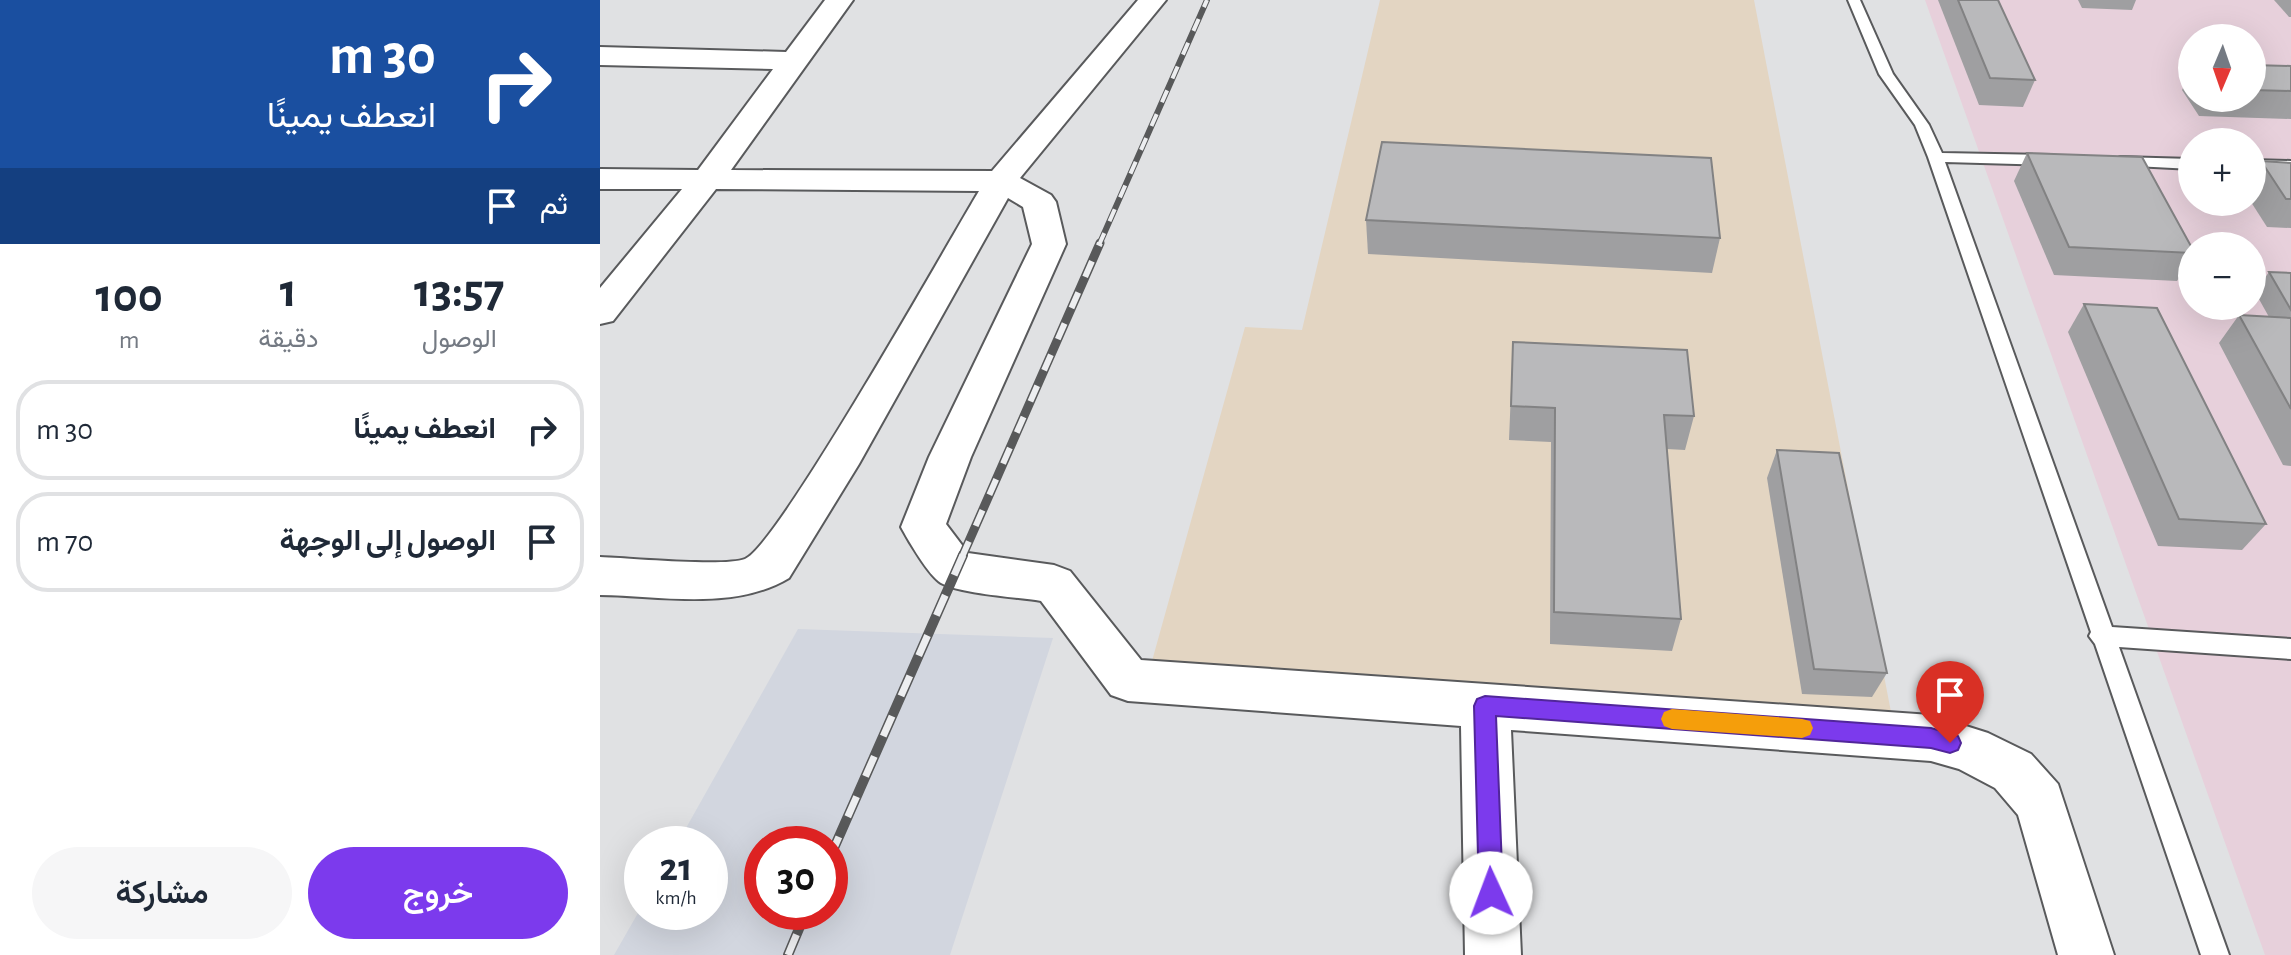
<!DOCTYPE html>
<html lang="ar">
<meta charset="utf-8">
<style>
body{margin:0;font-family:"Alegreya Sans",Vazirmatn,sans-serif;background:#f6f6f7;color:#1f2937;direction:rtl;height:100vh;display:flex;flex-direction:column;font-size:30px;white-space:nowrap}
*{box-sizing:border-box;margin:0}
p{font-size:26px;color:#747a83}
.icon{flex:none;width:44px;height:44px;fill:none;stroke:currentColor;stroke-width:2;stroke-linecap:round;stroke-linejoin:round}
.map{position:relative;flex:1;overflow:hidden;direction:ltr}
.side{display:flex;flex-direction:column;background:#fff;width:600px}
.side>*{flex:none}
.banner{background:#1a4fa0;color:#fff;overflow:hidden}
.needle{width:52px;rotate:182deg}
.fabs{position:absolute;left:1578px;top:24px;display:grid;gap:16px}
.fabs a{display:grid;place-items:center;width:88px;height:88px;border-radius:50%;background:#fff;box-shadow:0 8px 32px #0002;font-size:40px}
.speed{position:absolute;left:24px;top:826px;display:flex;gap:16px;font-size:40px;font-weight:700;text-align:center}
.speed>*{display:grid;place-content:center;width:104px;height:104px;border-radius:50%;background:#fff;box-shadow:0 8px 32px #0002;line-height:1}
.speed small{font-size:20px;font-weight:400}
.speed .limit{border:12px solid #d22;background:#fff;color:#111}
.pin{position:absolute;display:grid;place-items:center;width:68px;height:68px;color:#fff;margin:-82px -34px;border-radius:50% 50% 50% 0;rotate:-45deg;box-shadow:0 0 8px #0007}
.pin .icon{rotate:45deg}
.me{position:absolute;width:88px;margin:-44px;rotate:358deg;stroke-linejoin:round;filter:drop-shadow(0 0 6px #0008)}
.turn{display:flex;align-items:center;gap:28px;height:168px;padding:0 32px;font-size:36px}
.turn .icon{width:104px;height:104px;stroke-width:2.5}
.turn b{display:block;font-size:56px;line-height:68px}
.then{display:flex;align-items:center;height:76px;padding:0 32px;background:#0003;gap:16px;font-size:30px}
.eta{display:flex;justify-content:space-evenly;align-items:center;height:136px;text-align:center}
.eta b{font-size:48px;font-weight:600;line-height:56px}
.primary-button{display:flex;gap:16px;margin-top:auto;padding:16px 32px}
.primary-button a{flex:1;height:92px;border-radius:48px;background:#7c3aed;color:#fff;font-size:32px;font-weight:600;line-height:92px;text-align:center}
.primary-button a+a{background:#f6f6f7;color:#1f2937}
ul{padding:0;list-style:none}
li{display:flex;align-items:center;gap:24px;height:100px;margin:0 16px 12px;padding:0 16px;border:4px solid #e0e1e3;border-radius:32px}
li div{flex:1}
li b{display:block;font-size:30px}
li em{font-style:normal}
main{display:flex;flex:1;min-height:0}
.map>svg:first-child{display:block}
.commercial{fill:#e7d0db;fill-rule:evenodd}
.industrial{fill:#e3d5c2}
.built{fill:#d2d6df;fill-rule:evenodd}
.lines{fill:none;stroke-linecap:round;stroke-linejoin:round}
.lane-casing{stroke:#595a5c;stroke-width:4}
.street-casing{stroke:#595a5c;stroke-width:4}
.lane{fill:#fff;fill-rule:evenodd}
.street{fill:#fff;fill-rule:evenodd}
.rail-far2-casing{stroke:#58595a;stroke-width:6}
.rail-far1-casing{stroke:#58595a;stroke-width:9}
.rail-casing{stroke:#58595a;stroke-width:10}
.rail-far2{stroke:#edeef0;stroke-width:4;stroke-dasharray:13;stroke-linecap:butt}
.rail-far1{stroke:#edeef0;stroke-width:6;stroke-dasharray:17;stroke-linecap:butt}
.rail{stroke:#edeef0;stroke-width:7;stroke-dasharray:22;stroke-linecap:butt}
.wall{fill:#9f9fa1}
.building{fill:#b9b9bb;stroke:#828283;stroke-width:2}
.route{fill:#7c3aed;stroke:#51269a;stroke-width:2}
.slow{fill:#f59e0b}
</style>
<main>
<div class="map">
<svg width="1691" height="955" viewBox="0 0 1691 955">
<rect width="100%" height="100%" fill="#e0e1e3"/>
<!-- commercial -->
<path class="commercial" d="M1325,0H1691V955H1665ZM1592,38H1652V98H1592ZM1592,142H1652V202H1592ZM1592,246H1652V306H1592Z"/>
<!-- industrial -->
<path class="industrial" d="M780,0H1154L1291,712L552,661L645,327L702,330Z"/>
<!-- built -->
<path class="built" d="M198,629L453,638L350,955H14L42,906V912H110V844H77ZM162,844H230V912H162Z"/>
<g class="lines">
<defs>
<g id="lane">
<path d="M1248,0H1260L1293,74L1329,125L1342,153L1452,155L1460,160L1452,165L1345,162L1512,627L1691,639V659L1519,647L1629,955H1601L1495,644L1489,636L1491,632L1328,157L1315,125L1279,74Z"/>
<path d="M1520,157L1592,159V169L1515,165L1512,162Z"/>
<path d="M1652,160L1691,161V171L1652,170Z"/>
</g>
<path id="street" d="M225,0H253L131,170L392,171L538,0H566L420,178L451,195L456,202L466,244L371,457L346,524L368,553L454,565L470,571L541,660L1331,715L1388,733L1431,754L1458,784L1514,955H1458L1418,815L1395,788L1359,769L1331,761L911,730L921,955H865L861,726L528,701L511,695L441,601C416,597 361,594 341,583C329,576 308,540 301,527L329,457L432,244L423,207L408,198L259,464L189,578C134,611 62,596 0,595V557C29,558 124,567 145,559C177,547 349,241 379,191L116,189L13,321L0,324V288L82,189H0V169L98,170L173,69L0,65V47L186,52Z"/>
</defs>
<!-- lane casing -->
<use href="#lane" class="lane-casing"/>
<!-- street casing -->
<use href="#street" class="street-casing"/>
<!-- lane -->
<use href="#lane" class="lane"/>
<!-- street -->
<use href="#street" class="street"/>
<defs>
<path id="rail-far2" d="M499,245L607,0"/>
<path id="rail-far1" d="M362,557L500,243"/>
<g id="rail">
<path d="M230,857L363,555"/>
<path d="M188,955L206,912"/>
</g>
</defs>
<!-- rail-far2 casing -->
<use href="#rail-far2" class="rail-far2-casing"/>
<!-- rail-far1 casing -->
<use href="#rail-far1" class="rail-far1-casing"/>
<!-- rail casing -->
<use href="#rail" class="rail-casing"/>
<!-- rail-far2 -->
<use href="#rail-far2" class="rail-far2"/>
<!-- rail-far1 -->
<use href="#rail-far1" class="rail-far1"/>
<!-- rail -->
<use href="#rail" class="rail"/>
</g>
<!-- wall -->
<g class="wall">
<path d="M1338,0H1398L1435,80L1423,107L1379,105Z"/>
<path d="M1478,0H1536L1532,10L1482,8Z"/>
<path d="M1674,0H1691V17H1689Z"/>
<path d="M1652,65L1691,66V119L1599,116L1582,90L1592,71V98H1652Z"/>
<path d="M1427,153L1592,248V257L1577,281L1454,275L1414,181Z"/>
<path d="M1661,161L1691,163V228L1667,227L1651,202L1652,176Z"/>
<path d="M766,220L1120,238L1112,273L768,254Z"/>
<path d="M1669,272L1691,273V466L1683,465L1619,343L1639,315L1669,317L1655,292Z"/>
<path d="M1484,304L1666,524L1642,550L1558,546L1468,332Z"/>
<path d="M913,342L1094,416L1085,450L1067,449L1081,619L1072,651L950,644L951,442L909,440Z"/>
<path d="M1177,450L1287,673L1272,697L1202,694L1167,478Z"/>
</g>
<!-- building -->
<g class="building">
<path d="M1358,0H1398L1435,80L1390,78Z"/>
<path d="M1652,65L1691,66V91L1652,90Z"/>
<path d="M782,142L1111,158L1120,238L766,220Z"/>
<path d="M1427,153L1542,157L1592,248V253L1469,247Z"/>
<path d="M1661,161L1691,163V199H1686Z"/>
<path d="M1669,272L1691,273V310Z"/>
<path d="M1484,304L1557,308L1666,524L1579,519Z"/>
<path d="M1639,315L1691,318V409Z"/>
<path d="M913,342L1087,350L1094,416L1064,415L1081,619L954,612L955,408L911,406Z"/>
<path d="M1177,450L1239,453L1287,673L1214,669Z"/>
</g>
<!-- route -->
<path class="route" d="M885,696L1331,728L1358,736L1361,743L1358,750L1350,753L1331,748L896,716L903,893L899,901L891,905L883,901L879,893L874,706L877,699Z"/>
<!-- slow -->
<path class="slow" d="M1072,709L1202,719L1210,721L1213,728L1210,735L1202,738L1072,729L1064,726L1061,719L1064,712Z"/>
</svg>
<div class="fabs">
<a><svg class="needle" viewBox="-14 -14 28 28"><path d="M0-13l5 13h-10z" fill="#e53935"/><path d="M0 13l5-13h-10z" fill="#747a83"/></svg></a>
<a>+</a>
<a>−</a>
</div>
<div class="speed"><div>21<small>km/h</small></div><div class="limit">30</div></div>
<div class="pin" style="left:1350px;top:743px;background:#d93025"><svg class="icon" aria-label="arrive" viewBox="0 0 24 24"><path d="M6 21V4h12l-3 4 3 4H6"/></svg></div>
<svg class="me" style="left:891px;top:893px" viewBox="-20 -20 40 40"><circle r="19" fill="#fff"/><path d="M0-13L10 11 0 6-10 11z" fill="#7c3aed"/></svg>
</div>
<section class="side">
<div class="banner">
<div class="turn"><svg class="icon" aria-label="right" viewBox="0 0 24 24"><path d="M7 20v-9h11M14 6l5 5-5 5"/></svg><div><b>30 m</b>انعطف يمينًا</div></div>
<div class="then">ثم<svg class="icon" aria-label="arrive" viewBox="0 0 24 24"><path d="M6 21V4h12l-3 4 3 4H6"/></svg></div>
</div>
<div class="eta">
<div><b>13:57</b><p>الوصول</p></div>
<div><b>1</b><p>دقيقة</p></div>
<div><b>100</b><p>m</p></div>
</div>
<ul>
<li><svg class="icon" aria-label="right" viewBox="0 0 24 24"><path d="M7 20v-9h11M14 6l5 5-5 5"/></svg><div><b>انعطف يمينًا</b></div><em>30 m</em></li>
<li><svg class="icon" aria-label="arrive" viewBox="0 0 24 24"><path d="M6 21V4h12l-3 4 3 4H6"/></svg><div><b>الوصول إلى الوجهة</b></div><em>70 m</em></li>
</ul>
<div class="primary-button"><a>خروج</a><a>مشاركة</a></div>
</section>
</main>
